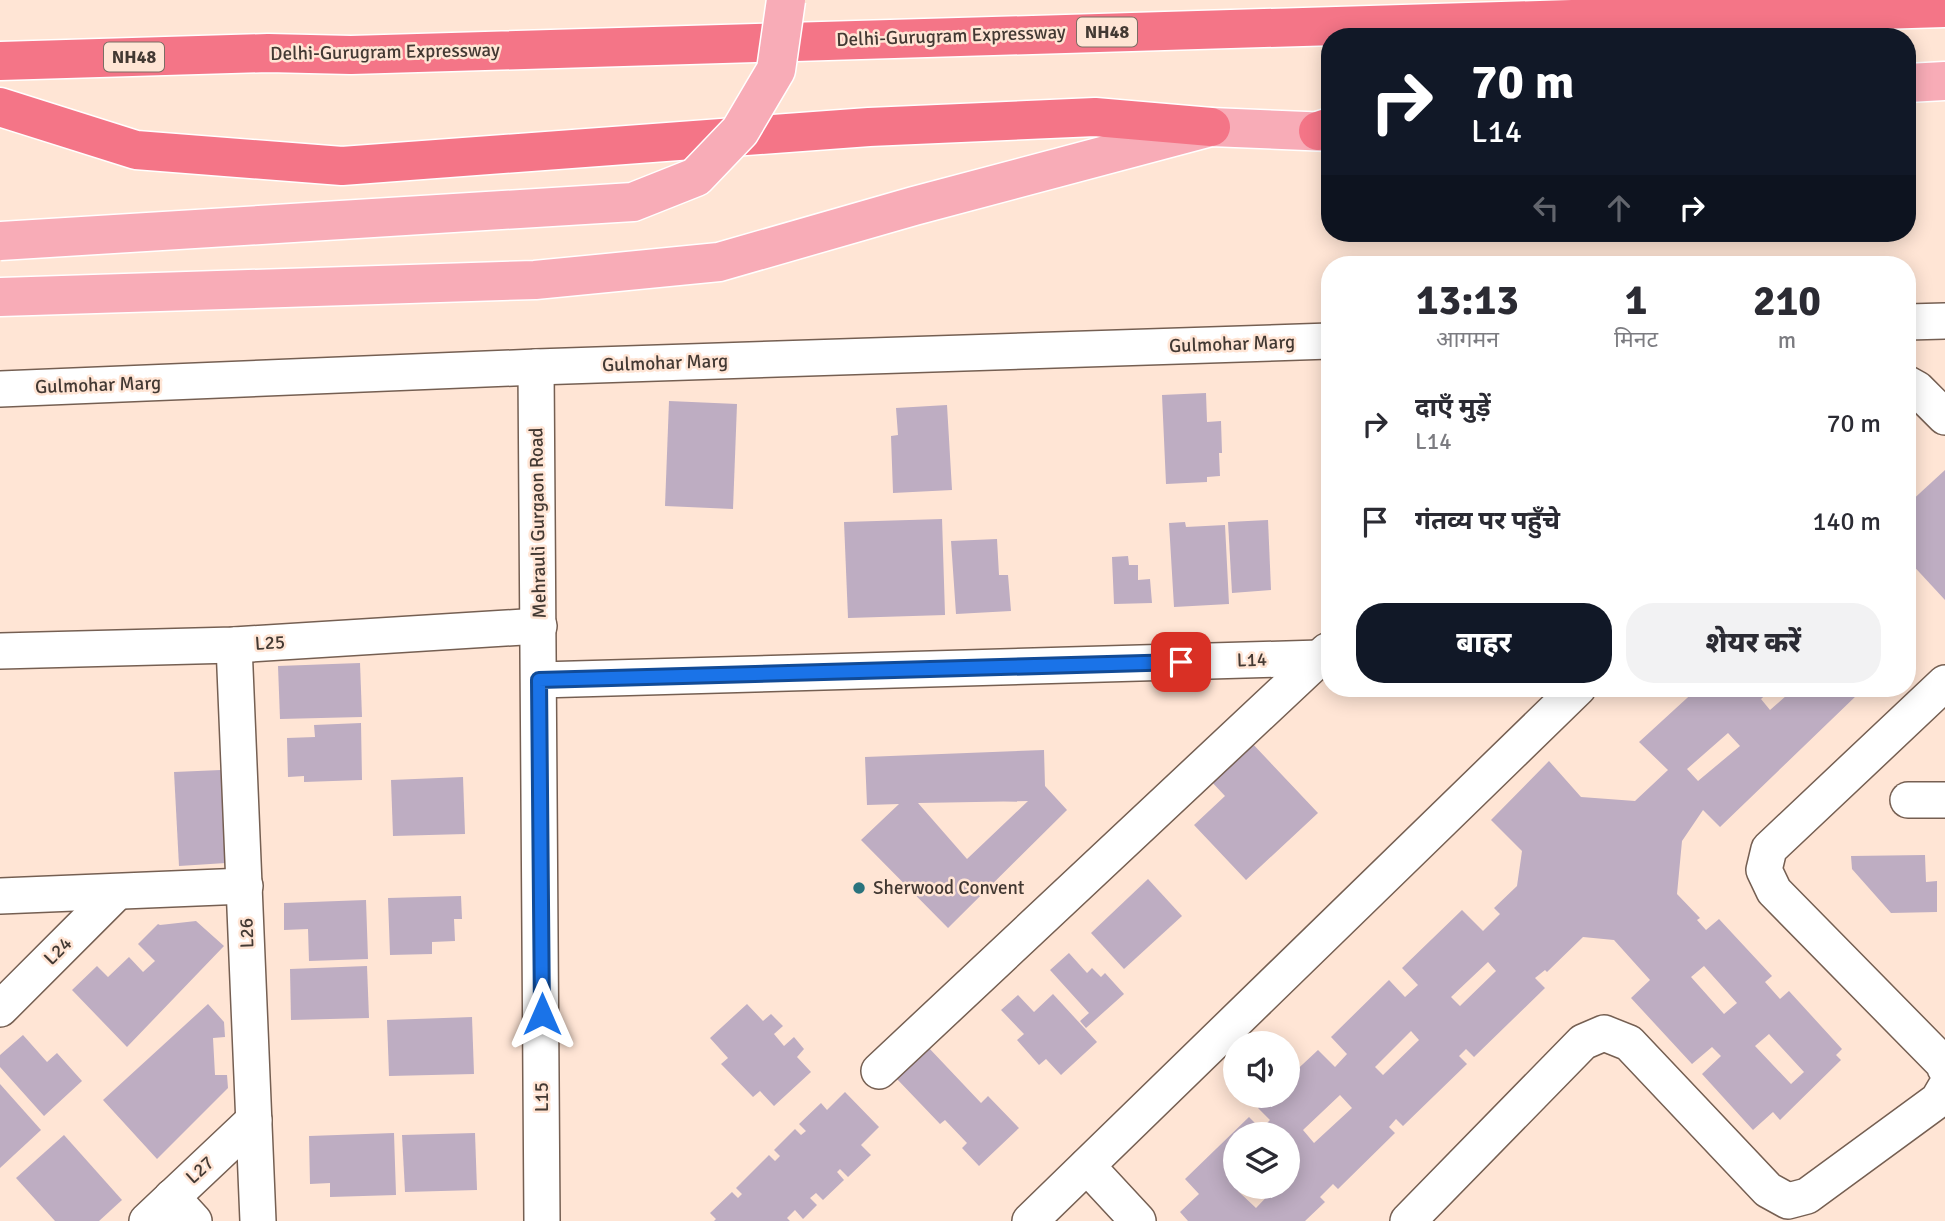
<!DOCTYPE html>
<html lang="hi">
<meta charset="utf-8">
<style>
body{margin:0;font-family:Signika,"Noto Sans Devanagari",sans-serif;background:#f2f2f3;color:#2b2b33;height:100vh;display:flex;flex-direction:column;font-size:26px;white-space:nowrap}
*{box-sizing:border-box;margin:0}
p{font-size:23px;color:#7c7c81}
.icon{flex:none;width:38px;height:38px;fill:none;stroke:currentColor;stroke-width:2;stroke-linecap:round;stroke-linejoin:round}
.map{position:relative;flex:1;overflow:hidden}
.panel{position:absolute;left:1321px;top:256px;width:595px;height:441px;display:flex;flex-direction:column;background:#fff;border-radius:28px;box-shadow:0 4px 18px #0003}
.panel>*{flex:none}
.top-card{position:absolute;left:1321px;top:28px;width:595px;height:214px;border-radius:28px;box-shadow:0 4px 18px #0003;background:#111827;color:#fff;overflow:hidden}
.buttons{position:absolute;left:1223px;top:1031px;display:grid;gap:14px}
.buttons a{display:grid;place-items:center;width:77px;height:77px;border-radius:50%;background:#fff;box-shadow:0 4px 18px #0003;font-size:35px}
.pin{position:absolute;display:grid;place-items:center;width:60px;height:60px;color:#fff;margin:-30px;border-radius:14px;box-shadow:0 4px 10px #0006}
.me{position:absolute;width:77px;margin:-38px;rotate:0deg;stroke-linejoin:round;filter:drop-shadow(0 0 5px #0008)}
.turn{display:flex;align-items:center;gap:24px;height:147px;padding:0 35px;font-size:32px}
.turn .icon{width:91px;height:91px;stroke-width:2.5}
.turn b{display:block;font-size:49px;line-height:60px}
.lanes{display:flex;align-items:center;height:66px;padding:0 35px;background:#0003;justify-content:center;gap:35px;direction:ltr}
.lanes .off{opacity:.35}
.eta{display:flex;justify-content:space-evenly;align-items:center;height:119px;text-align:center}
.eta b{font-size:42px;font-weight:800;line-height:49px}
.cta{display:flex;gap:14px;margin-top:auto;padding:14px 35px}
.cta a{flex:1;height:80px;border-radius:28px;background:#111827;color:#fff;font-size:28px;font-weight:800;line-height:80px;text-align:center}
.cta a+a{background:#f2f2f3;color:#2b2b33}
ul{padding:0;list-style:none}
li{display:flex;align-items:center;gap:21px;height:98px;padding:0 35px}
li div{flex:1}
li b{display:block;font-size:26px}
li em{font-style:normal}
.map>svg:first-child{display:block}
.building{fill:#beadc2;fill-rule:evenodd}
.lines{fill:none;stroke-linecap:round;stroke-linejoin:round}
.minor-casing{stroke:#755f52;stroke-width:38}
.major-casing{stroke:#fff;stroke-width:41}
.highway-casing{stroke:#fff;stroke-width:41}
.minor{stroke:#fff;stroke-width:35}
.major{stroke:#f8acb7;stroke-width:38}
.highway{stroke:#f47587;stroke-width:38}
.major-bridge-casing{stroke:#fff;stroke-width:41;stroke-linecap:butt}
.major-bridge{stroke:#f8acb7;stroke-width:38}
.route-casing{stroke:#114b97;stroke-width:18}
.route{stroke:#1a73e8;stroke-width:12}
.poi-dot{fill:#2a737d;stroke:#ffe5d5;stroke-width:2.5}
.labels{text-anchor:middle;dominant-baseline:central;stroke-width:5;stroke-linejoin:round;paint-order:stroke}
.shield{fill:#ffe5d5;stroke:#7b6d64;stroke-width:2}
.shield-label{font-size:18px;font-weight:bold;fill:#433933}
.street-label{font-size:19px;fill:#433933;stroke:#ffe5d5}
.poi-label{font-size:19px;fill:#433933;stroke:#ffe5d5;text-anchor:start}
</style>
<div class="map">
<svg width="1945" height="1221" viewBox="0 0 1945 1221">
<rect width="100%" height="100%" fill="#ffe5d5"/>
<!-- building -->
<g class="building">
<path d="M1206,393L1207,422L1221,421L1222,453H1219L1220,476L1207,477V482L1166,484L1162,395Z"/>
<path d="M669,401L737,404L733,509L665,506Z"/>
<path d="M947,405L952,490L893,493L891,436L898,435L896,408Z"/>
<path d="M1945,470V600L1908,560V504Z"/>
<path d="M942,519L945,615L848,618L844,522Z"/>
<path d="M1268,520L1271,590L1232,593L1228,522Z"/>
<path d="M1185,522L1186,527L1225,525L1229,604L1174,607L1169,523Z"/>
<path d="M997,539L999,575H1008L1011,611L956,614L951,541Z"/>
<path d="M1128,556L1129,565H1138V580L1150,579L1152,603L1114,604L1112,557Z"/>
<path d="M360,663L362,717L280,719L278,666Z"/>
<path d="M1470,688H1489L1479,697Z"/>
<path d="M1698,688H1703L1711,696L1719,688H1773L1761,699L1770,710L1795,688H1851L1857,695L1720,827L1703,810L1682,841L1677,894L1700,918L1697,920L1706,930L1719,919L1772,976L1765,982L1780,999L1789,991L1842,1049L1836,1055L1841,1060L1780,1120L1773,1112L1753,1130L1702,1074L1721,1056L1712,1047L1692,1064L1631,998L1650,980L1614,940L1583,937L1547,972L1545,970L1535,978L1545,988L1474,1057L1466,1049L1459,1056L1467,1064L1403,1126L1396,1119L1389,1127L1395,1133L1338,1189L1333,1184L1320,1197L1325,1202L1305,1221H1188L1180,1212L1199,1194L1185,1179L1249,1117L1261,1129L1270,1120L1258,1108L1270,1096H1288V1078L1318,1050L1335,1067L1347,1054L1331,1037L1389,980L1405,997L1418,985L1402,968L1462,910L1483,931L1500,914L1494,908L1517,886L1522,851L1491,820L1549,761L1581,797L1635,801L1668,770L1639,742ZM1728,733L1740,746L1698,781L1687,769ZM1488,962L1496,971L1460,1006L1451,997ZM1704,966L1737,1003L1724,1014L1691,977ZM1411,1031L1419,1040L1383,1075L1375,1067ZM1769,1034L1804,1072L1791,1084L1755,1046ZM1340,1095L1352,1108L1314,1143L1303,1130ZM1236,1134H1288V1186H1277L1256,1208L1238,1191L1242,1186H1236Z"/>
<path d="M361,723L362,780L304,782V776L288,777L287,738L315,737L314,725Z"/>
<path d="M1250,741L1318,813L1246,880L1194,825L1225,796L1209,779Z"/>
<path d="M1044,750L1045,786L1067,810L948,928L861,840L899,804L867,805L865,757ZM1028,801L967,859L918,803Z"/>
<path d="M221,770L226,863L179,866L174,772Z"/>
<path d="M463,777L465,834L393,836L391,780Z"/>
<path d="M1925,855L1926,882L1937,881V912L1891,913L1852,869L1851,856Z"/>
<path d="M1148,879L1182,916L1124,969L1091,933Z"/>
<path d="M461,896L462,919H454L455,941L432,942V954L390,955L388,898Z"/>
<path d="M366,900L368,959L309,961L308,929L284,930V903Z"/>
<path d="M196,921L224,946L127,1047L72,990L97,966L108,977L129,957L143,972L155,961L138,944L158,924L160,925Z"/>
<path d="M1069,953L1087,973L1092,968L1101,977L1105,973L1124,994L1086,1028L1080,1021L1089,1013L1050,970Z"/>
<path d="M367,966L369,1018L291,1020L290,969Z"/>
<path d="M1053,994L1097,1042L1061,1075L1046,1059L1039,1065L1017,1040L1024,1034L1001,1010L1018,995L1034,1012Z"/>
<path d="M208,1004L224,1022L225,1037L213,1038L215,1075H227L228,1088L157,1159L103,1100Z"/>
<path d="M747,1004L763,1021L771,1014L783,1026L774,1034L784,1046L794,1037L804,1049L797,1057L811,1072L774,1106L760,1091L753,1097L721,1064L728,1058L710,1038Z"/>
<path d="M472,1017L474,1074L389,1076L387,1020Z"/>
<path d="M23,1035L47,1062L57,1053L82,1081L44,1116L0,1067V1055Z"/>
<path d="M928,1047L981,1103L988,1096L1019,1128L979,1166L962,1148L967,1143L945,1120L940,1124L896,1078Z"/>
<path d="M0,1084L41,1130L0,1168Z"/>
<path d="M845,1092L879,1127L861,1145L871,1155L848,1177L840,1169L837,1172L844,1180L823,1200L816,1193L810,1198L817,1205L803,1219L795,1210L787,1218L790,1221H714L716,1219L710,1213L732,1192L738,1198L742,1194L736,1188L769,1155L775,1161L780,1156L774,1150L795,1129L801,1135L806,1131L799,1124L821,1103L827,1110Z"/>
<path d="M394,1133L396,1195L330,1197V1183L310,1184L309,1136Z"/>
<path d="M475,1133L477,1190L405,1192L402,1135Z"/>
<path d="M64,1135L122,1200L99,1221H55L16,1178Z"/>
</g>
<g class="lines">
<defs>
<g id="minor">
<path d="M1908,322L1945,321"/>
<path d="M536,367L542,1221"/>
<path d="M1908,384L1917,389L1945,417"/>
<path d="M0,389L536,367L1330,341"/>
<path d="M234,645L258,1221"/>
<path d="M0,651L234,645L539,626"/>
<path d="M539,680L1320,658"/>
<path d="M1945,683L1769,849L1764,870L1774,891L1944,1064L1945,1068"/>
<path d="M1908,800H1945"/>
<path d="M0,896L245,886"/>
<path d="M0,1009L116,893"/>
<path d="M879,1071L1327,651"/>
<path d="M1087,1166L1138,1221"/>
<path d="M172,1197L194,1221"/>
<path d="M147,1221L254,1120"/>
<path d="M1030,1221L1578,688"/>
<path d="M1408,1221L1583,1042L1604,1033L1629,1043L1768,1190L1788,1201L1807,1196L1938,1100L1945,1088"/>
</g>
<g id="major">
<path d="M1908,83L1945,81"/>
<path d="M0,297L535,280L719,262L914,206L1211,127L1330,132"/>
</g>
<g id="highway">
<path d="M0,61L268,53L351,55L1945,8"/>
<path d="M0,107L136,150L342,166L869,127L1095,117L1211,127"/>
<path d="M1318,131L1330,127"/>
</g>
</defs>
<!-- minor casing -->
<use href="#minor" class="minor-casing"/>
<!-- major casing -->
<use href="#major" class="major-casing"/>
<!-- highway casing -->
<use href="#highway" class="highway-casing"/>
<!-- minor -->
<use href="#minor" class="minor"/>
<!-- major -->
<use href="#major" class="major"/>
<!-- highway -->
<use href="#highway" class="highway"/>
<defs>
<path id="major-bridge" d="M0,241L633,202L696,177L740,131L776,70L786,0"/>
</defs>
<!-- major-bridge casing -->
<use href="#major-bridge" class="major-bridge-casing"/>
<!-- major-bridge -->
<use href="#major-bridge" class="major-bridge"/>
</g>
<g class="lines">
<defs>
<path id="route" d="M542,1014L539,680L1181,662"/>
</defs>
<!-- route casing -->
<use href="#route" class="route-casing"/>
<!-- route -->
<use href="#route" class="route"/>
</g>
<!-- markers -->
<circle class="poi-dot" cx="859" cy="888" r="7"/>
<g class="labels">
<!-- shield labels -->
<g class="shield">
<rect x="1077" y="17.5" width="60" height="29" rx="5"/>
<rect x="104" y="42.5" width="60" height="29" rx="5"/>
</g>
<g class="shield-label">
<text x="1107" y="32">NH48</text>
<text x="134" y="57">NH48</text>
</g>
<!-- street labels -->
<g class="street-label">
<text transform="translate(951 36) rotate(-2)">Delhi-Gurugram Expressway</text>
<text transform="translate(385 52) rotate(-1)">Delhi-Gurugram Expressway</text>
<text transform="translate(1232 344) rotate(-2)">Gulmohar Marg</text>
<text transform="translate(665 363) rotate(-2)">Gulmohar Marg</text>
<text transform="translate(98 385) rotate(-2)">Gulmohar Marg</text>
<text transform="translate(538 523) rotate(-91)">Mehrauli Gurgaon Road</text>
<text transform="translate(270 643) rotate(-4)">L25</text>
<text transform="translate(1252 660) rotate(-2)">L14</text>
<text transform="translate(247 933) rotate(-92)">L26</text>
<text transform="translate(58 951) rotate(-45)">L24</text>
<text transform="translate(542 1097) rotate(-90)">L15</text>
<text transform="translate(200 1170) rotate(-43)">L27</text>
</g>
<!-- poi labels -->
<g class="poi-label">
<text x="873" y="888">Sherwood Convent</text>
</g>
</g>
</svg>
<div class="buttons">
<a><svg class="icon" aria-label="sound" viewBox="0 0 24 24"><path d="M4 9h4l5-4v14l-5-4H4zM17 9q2 3 0 6"/></svg></a>
<a><svg class="icon" aria-label="layers" viewBox="0 0 24 24"><path d="M12 4l9 5-9 5-9-5zM3 14l9 5 9-5"/></svg></a>
</div>
<div class="pin" style="left:1181px;top:662px;background:#d93025"><svg class="icon" aria-label="arrive" viewBox="0 0 24 24"><path d="M6 21V4h12l-3 4 3 4H6"/></svg></div>
<svg class="me" style="left:542px;top:1014px" viewBox="-20 -20 40 40"><path d="M0-17L14 15 0 8-14 15z" fill="#1a73e8" stroke="#fff" stroke-width="4"/></svg>
<div class="top-card">
<div class="turn"><svg class="icon" aria-label="right" viewBox="0 0 24 24"><path d="M7 20v-9h11M14 6l5 5-5 5"/></svg><div><b>70 m</b>L14</div></div>
<div class="lanes"><svg class="icon off" aria-label="left" viewBox="0 0 24 24"><path d="M17 20v-9H6M10 6l-5 5 5 5"/></svg><svg class="icon off" aria-label="ahead" viewBox="0 0 24 24"><path d="M12 20V5M6 11l6-6 6 6"/></svg><svg class="icon" aria-label="right" viewBox="0 0 24 24"><path d="M7 20v-9h11M14 6l5 5-5 5"/></svg></div>
</div>
<section class="panel">
<div class="eta">
<div><b>13:13</b><p>आगमन</p></div>
<div><b>1</b><p>मिनट</p></div>
<div><b>210</b><p>m</p></div>
</div>
<ul>
<li><svg class="icon" aria-label="right" viewBox="0 0 24 24"><path d="M7 20v-9h11M14 6l5 5-5 5"/></svg><div><b>दाएँ मुड़ें</b><p>L14</p></div><em>70 m</em></li>
<li><svg class="icon" aria-label="arrive" viewBox="0 0 24 24"><path d="M6 21V4h12l-3 4 3 4H6"/></svg><div><b>गंतव्य पर पहुँचे</b></div><em>140 m</em></li>
</ul>
<div class="cta"><a>बाहर</a><a>शेयर करें</a></div>
</section>
</div>
